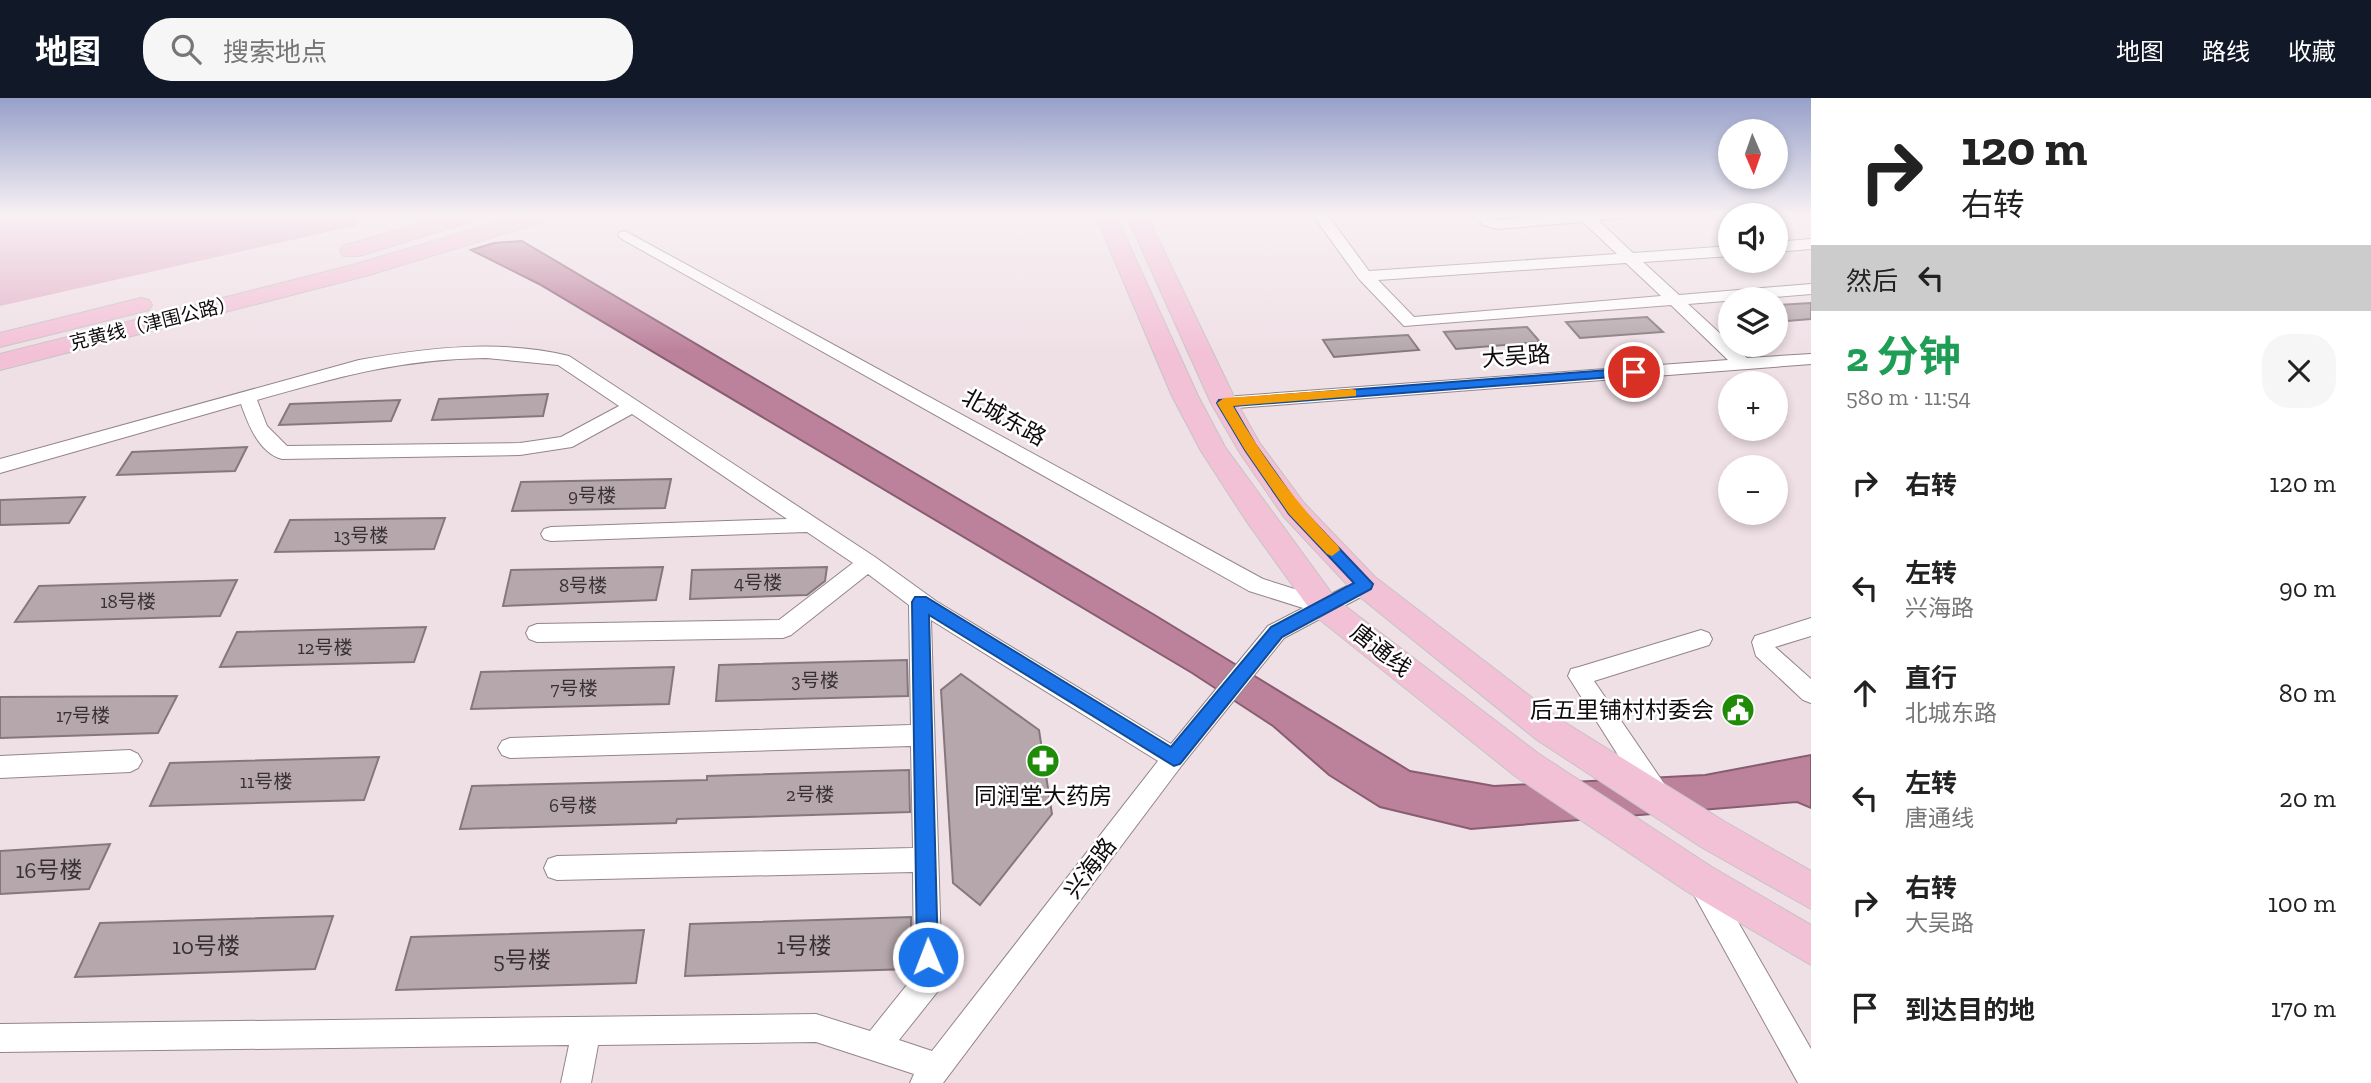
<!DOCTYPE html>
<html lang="zh">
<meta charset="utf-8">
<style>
body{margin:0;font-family:"Zilla Slab","Noto Sans SC",serif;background:#f6f6f6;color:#222;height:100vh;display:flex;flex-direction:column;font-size:26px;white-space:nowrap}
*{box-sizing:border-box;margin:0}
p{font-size:23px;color:#767676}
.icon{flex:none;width:38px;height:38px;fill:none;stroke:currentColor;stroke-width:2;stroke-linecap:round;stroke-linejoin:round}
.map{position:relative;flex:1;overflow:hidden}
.drawer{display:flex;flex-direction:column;background:#fff;width:560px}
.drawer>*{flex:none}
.guide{background:#fff;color:#222;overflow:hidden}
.needle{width:46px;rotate:178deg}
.buttons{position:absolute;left:1718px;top:21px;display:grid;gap:14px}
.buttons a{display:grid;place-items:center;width:70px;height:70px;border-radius:50%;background:#fff;box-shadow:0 4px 10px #0003;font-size:35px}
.pin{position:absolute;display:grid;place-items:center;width:60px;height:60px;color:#fff;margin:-30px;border:4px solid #fff;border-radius:50%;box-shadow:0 2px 7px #0007}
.me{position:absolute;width:77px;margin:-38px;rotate:359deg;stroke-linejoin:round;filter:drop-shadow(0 0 5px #0008)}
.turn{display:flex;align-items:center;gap:24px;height:147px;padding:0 35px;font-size:32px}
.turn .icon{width:91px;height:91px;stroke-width:2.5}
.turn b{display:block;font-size:49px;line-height:60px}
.then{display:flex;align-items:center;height:66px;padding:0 35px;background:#0003;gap:14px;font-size:26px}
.round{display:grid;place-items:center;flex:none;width:74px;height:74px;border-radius:28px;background:#f6f6f6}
.summary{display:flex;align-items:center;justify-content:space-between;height:119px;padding:0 35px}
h1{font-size:42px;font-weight:700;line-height:52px;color:#1e9e55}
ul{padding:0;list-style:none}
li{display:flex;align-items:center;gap:21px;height:105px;padding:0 35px}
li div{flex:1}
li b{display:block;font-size:26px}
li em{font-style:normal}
header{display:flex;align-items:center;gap:42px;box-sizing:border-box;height:98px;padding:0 35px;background:#111827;color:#fff}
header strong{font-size:33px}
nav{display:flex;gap:38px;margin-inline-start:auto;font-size:24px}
.search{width:490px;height:63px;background:#f6f6f6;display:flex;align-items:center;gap:18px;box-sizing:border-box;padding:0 24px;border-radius:28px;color:#767676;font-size:26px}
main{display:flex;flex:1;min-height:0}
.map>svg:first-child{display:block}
.green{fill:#e2b4c8}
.water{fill:#bc819b;stroke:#885d70;stroke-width:2}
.building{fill:#b5a7ac;stroke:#85787d;stroke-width:2}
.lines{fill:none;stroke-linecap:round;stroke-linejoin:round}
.minor-casing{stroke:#93858b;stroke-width:2}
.highway-casing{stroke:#c5c4c5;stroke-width:2}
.minor{fill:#fff;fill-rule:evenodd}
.highway{fill:#f3c1d6;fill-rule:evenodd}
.route{fill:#1a73e8;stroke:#114b97;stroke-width:2}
.slow{fill:#f59e0b}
.labels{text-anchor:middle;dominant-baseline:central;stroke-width:5;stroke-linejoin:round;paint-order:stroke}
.far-street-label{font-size:19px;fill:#0f0a0c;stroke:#fff}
.number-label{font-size:19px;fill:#383134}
.street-label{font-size:23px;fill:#0f0a0c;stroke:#fff}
.poi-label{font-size:23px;fill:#0f0a0c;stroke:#fff;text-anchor:end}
.near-number-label{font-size:23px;fill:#383134}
</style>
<header>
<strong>地图</strong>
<div class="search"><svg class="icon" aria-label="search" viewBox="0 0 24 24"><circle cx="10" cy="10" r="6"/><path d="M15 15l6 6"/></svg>搜索地点</div>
<nav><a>地图</a><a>路线</a><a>收藏</a></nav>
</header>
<main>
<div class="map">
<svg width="1811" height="985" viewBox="0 0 1811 985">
<rect width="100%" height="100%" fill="#efe0e6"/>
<!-- green -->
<path class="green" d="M0,116H359L358,127L0,208Z"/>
<!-- water -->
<path class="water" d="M522,143L1153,516L1410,673L1494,688L1705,677L1811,657V710L1797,704L1471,731L1380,709L1329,677L1273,628L1192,575L539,186L471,152L494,145Z"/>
<!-- building -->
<g class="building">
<path d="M1811,205V221L1776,224V207Z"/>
<path d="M1647,219L1663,234L1580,240L1566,224Z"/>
<path d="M1527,229L1540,244L1456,251L1444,234Z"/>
<path d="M1408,237L1419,252L1334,259L1323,242Z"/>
<path d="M548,296L543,318L432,322L439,301Z"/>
<path d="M400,302L391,323L279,327L290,306Z"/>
<path d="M247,349L235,373L117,377L132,354Z"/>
<path d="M671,381L665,410L512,413L521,384Z"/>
<path d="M85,399L69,425L0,427V402Z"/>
<path d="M445,420L434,451L275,454L290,422Z"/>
<path d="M663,469L656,502L503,508L511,472Z"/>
<path d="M827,469L825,483L807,497L690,501L692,472Z"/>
<path d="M237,482L220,518L15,524L39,488Z"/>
<path d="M426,529L414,564L220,569L237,534Z"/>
<path d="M907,562L908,598L716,603L719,567Z"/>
<path d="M674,569L669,606L471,611L481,574Z"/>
<path d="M961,576L1039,632L1052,716L980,807L953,785L941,592Z"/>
<path d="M177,598L158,635L0,640V599Z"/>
<path d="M379,659L364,702L150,708L170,665Z"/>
<path d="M909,672L910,714L677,721L676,725L460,731L472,688L707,682V678Z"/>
<path d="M110,746L89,791L0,796V753Z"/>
<path d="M333,818L315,871L75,879L100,825Z"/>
<path d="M911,819V871L685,878L690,826Z"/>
<path d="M644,832L636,885L396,892L411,839Z"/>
</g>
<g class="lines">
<defs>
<g id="minor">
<path d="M1312,116H1327L1369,173L1617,156L1583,124L1497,131L1483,127L1473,116H1489L1498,122L1569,116H1629L1622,120L1598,122L1633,155L1731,148V158L1643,164L1679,197L1811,186V196L1688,206L1747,260L1811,256V266L1224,311L1218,309L1215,305L1224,299L1728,262L1671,207L1404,228L1359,181ZM1626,165L1661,198L1414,219L1378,182Z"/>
<path d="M625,133L1263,481L1323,500L1365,479L1372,481L1375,487L1372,493L1284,540L1182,667L943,985H910L914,976L816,944L598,947L591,985H561L569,947L0,954V926L816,916L870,933L914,878L913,774L557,782L548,779L544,770L548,761L557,758L913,750L911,648L510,660L502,657L498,650L502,643L510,640L911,627L909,507L868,476L791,537L783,540L537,544L529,541L526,535L529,529L537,526L779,522L853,465L807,434L551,443L544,441L541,436L544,431L551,429L787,421L632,316L572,349L520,357L282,361C259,355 248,326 241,306L0,375V361L359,262C426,250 502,241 569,258L875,459L936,503L1171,646L1268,528L1303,510L1249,493L620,140L618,137L620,134ZM486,260L558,267L619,308L561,339L520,345L287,348L267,328L257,302C338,279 400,261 486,260ZM931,522L1158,663L932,953L899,942L938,893L942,883Z"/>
<path d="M1811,141V151L1776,154V144Z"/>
<path d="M1811,520V538L1775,549L1811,581V605L1803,602L1756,558L1752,544L1755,538Z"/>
<path d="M1701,532L1709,535L1712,541L1709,547L1594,583L1665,687L1668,695L1665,703L1656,706L1647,703L1568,578L1571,571L1579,569Z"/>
<path d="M130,652L138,656L142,663L138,670L130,674L0,680V658Z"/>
<path d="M1702,773L1711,777L1811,951V985H1798L1693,795L1689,786L1693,777Z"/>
</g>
<g id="highway">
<path d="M452,116H485L482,120L359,158H343L340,153L343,148Z"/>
<path d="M525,116H558L555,120L369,177L0,272V256L353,167Z"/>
<path d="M1095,116H1115L1198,298L1225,349L1336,501L1539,656L1712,769L1811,827V867L1686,793L1515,678L1314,517L1247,424L1201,353L1172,298Z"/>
<path d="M1126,116H1146L1237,305L1259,344L1304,405L1375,479L1561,622L1727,725L1811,773V811L1701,749L1537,642L1355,495L1284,419L1240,355L1211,305Z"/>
<path d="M141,200L149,202L152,207L149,212L0,249V235Z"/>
</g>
</defs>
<!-- minor casing -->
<use href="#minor" class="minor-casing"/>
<!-- highway casing -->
<use href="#highway" class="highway-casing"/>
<!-- minor -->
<use href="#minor" class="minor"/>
<!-- highway -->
<use href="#highway" class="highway"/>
</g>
<!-- sky -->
<linearGradient id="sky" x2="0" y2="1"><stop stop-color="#96a0c9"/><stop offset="0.46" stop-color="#f8f1f4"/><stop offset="1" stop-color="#f8f1f4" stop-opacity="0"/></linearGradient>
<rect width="1811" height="254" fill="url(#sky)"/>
<!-- route -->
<path class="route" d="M1634,270L1638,271V277L1233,308L1255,346L1299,408L1373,486L1371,491L1282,539L1180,666L1174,668L929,517L938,859L935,866L928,869L920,866L917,859L912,504L915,499H926L1171,649L1271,529L1354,485L1289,416L1245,352L1217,305L1219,302Z"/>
<!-- slow -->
<path class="slow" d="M1352,291L1356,292V298L1233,308C1264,362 1295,404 1338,448L1340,452L1332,458L1327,456L1289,416L1245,352L1217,305L1224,300Z"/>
<!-- icons -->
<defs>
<symbol id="civic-disc" viewBox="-11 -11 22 22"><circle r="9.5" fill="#1f8b08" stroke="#fff"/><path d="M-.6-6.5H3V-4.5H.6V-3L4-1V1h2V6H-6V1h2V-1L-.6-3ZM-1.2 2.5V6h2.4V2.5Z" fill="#fff"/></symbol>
<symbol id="pharmacy-disc" viewBox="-11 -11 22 22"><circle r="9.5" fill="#1f8b08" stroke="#fff"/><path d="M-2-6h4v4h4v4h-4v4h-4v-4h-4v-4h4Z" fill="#fff"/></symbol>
</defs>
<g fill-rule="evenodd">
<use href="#civic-disc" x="1719" y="593" width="38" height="38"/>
<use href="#pharmacy-disc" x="1024" y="644" width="38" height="38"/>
</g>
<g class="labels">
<!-- far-street labels -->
<g class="far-street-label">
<text transform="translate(153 225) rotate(-14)">克黄线（津围公路）</text>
</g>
<!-- number labels -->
<g class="number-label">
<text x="592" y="397">9号楼</text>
<text x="361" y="437">13号楼</text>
<text x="758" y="484">4号楼</text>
<text x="583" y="487">8号楼</text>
<text x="128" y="503">18号楼</text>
<text x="325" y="549">12号楼</text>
<text x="815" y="582">3号楼</text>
<text x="574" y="590">7号楼</text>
<text x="83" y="617">17号楼</text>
<text x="266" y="683">11号楼</text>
<text x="810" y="696">2号楼</text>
<text x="573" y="707">6号楼</text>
</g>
<!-- street labels -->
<g class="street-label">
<text transform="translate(1516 258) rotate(-4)">大吴路</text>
<text transform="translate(1004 319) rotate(29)">北城东路</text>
<text transform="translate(1381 552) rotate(38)">唐通线</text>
<text transform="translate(1090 770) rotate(-53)">兴海路</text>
</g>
<!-- poi labels -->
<g class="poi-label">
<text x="1714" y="612">后五里铺村村委会</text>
<text x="1043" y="698" text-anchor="middle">同润堂大药房</text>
</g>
<!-- near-number labels -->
<g class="near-number-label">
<text x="49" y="772">16号楼</text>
<text x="206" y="848">10号楼</text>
<text x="804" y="848">1号楼</text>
<text x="522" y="862">5号楼</text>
</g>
</g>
</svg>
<div class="buttons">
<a><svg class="needle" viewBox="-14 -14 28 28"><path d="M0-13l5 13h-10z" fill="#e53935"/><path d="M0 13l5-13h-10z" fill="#767676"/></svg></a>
<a><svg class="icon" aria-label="sound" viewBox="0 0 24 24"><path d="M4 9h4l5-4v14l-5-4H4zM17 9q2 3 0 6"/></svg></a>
<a><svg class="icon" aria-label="layers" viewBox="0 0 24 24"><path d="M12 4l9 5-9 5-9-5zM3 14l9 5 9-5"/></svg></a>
<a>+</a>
<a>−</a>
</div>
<div class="pin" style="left:1634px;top:274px;background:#d93025"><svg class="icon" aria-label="arrive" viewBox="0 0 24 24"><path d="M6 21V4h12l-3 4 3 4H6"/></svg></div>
<svg class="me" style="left:928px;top:859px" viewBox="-20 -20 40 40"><circle r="17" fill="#1a73e8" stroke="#fff" stroke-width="3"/><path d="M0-11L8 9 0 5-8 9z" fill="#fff"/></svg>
</div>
<section class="drawer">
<div class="guide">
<div class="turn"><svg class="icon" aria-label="right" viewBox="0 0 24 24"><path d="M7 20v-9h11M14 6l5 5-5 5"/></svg><div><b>120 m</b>右转</div></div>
<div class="then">然后<svg class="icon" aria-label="left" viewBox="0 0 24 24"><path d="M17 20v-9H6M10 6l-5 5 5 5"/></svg></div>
</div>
<div class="summary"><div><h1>2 分钟</h1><p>580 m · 11:54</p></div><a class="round"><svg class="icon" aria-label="close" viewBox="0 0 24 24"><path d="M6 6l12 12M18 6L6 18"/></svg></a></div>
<ul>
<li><svg class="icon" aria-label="right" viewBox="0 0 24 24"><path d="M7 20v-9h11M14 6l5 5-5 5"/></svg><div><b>右转</b></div><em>120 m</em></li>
<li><svg class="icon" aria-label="left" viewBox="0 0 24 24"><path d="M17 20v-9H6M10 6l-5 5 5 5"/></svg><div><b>左转</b><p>兴海路</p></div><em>90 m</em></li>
<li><svg class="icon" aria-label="ahead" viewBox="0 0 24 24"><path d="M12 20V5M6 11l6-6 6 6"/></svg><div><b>直行</b><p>北城东路</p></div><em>80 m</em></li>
<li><svg class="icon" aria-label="left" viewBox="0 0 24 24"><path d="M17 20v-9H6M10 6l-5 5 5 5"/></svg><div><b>左转</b><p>唐通线</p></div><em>20 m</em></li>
<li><svg class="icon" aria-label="right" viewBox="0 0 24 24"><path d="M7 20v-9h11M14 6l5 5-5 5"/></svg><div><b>右转</b><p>大吴路</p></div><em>100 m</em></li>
<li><svg class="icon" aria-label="arrive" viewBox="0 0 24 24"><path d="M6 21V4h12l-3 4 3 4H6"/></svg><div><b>到达目的地</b></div><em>170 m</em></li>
</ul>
</section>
</main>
